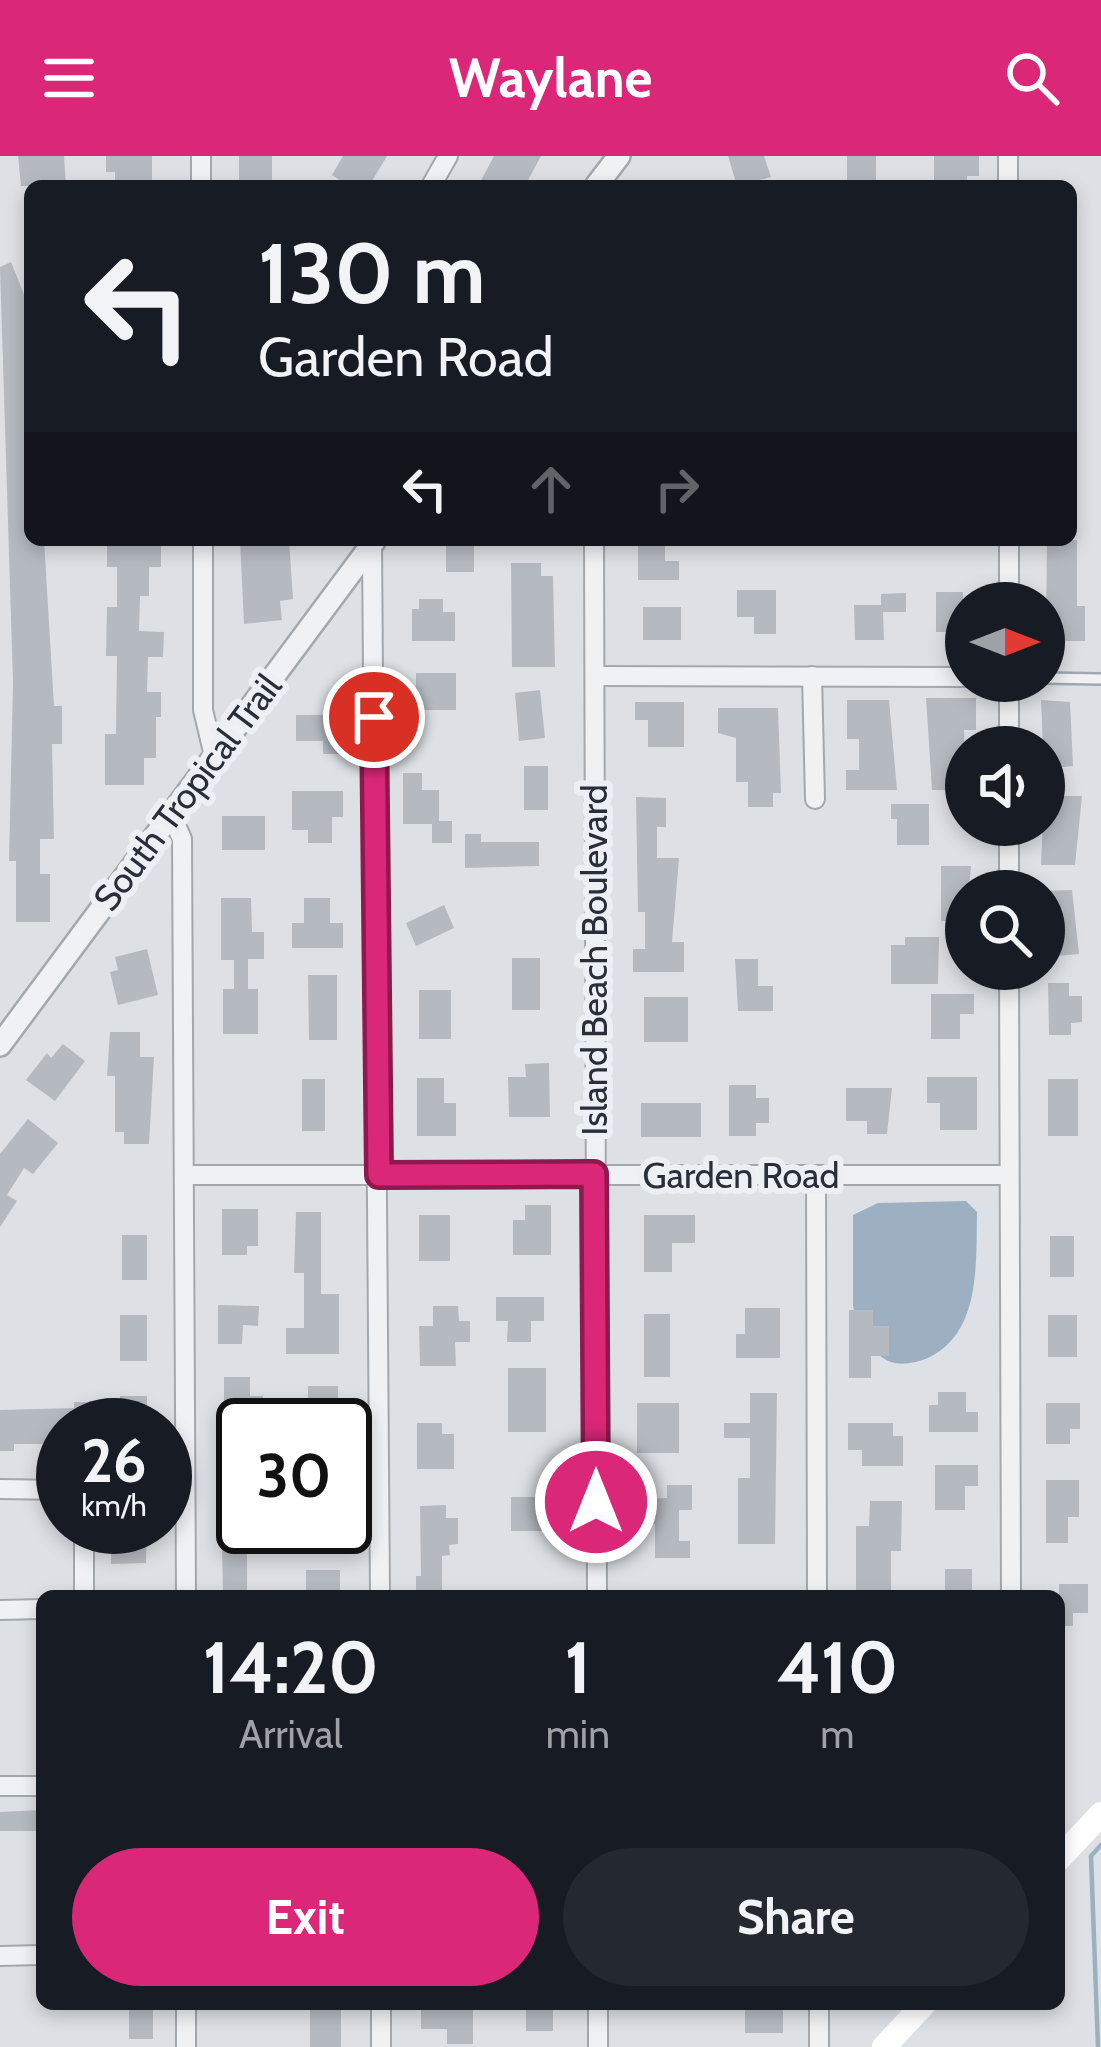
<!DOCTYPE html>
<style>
body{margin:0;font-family:Cabin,sans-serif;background:#242831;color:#f1f3f6;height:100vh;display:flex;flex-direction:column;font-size:45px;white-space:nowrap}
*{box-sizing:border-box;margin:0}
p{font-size:39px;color:#9ea1a6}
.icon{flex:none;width:66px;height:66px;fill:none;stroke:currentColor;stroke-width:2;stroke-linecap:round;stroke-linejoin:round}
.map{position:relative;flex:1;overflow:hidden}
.sheet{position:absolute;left:36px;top:1434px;width:1029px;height:420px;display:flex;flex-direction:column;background:#171b24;border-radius:18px;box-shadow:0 6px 18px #0003}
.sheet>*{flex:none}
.banner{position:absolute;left:24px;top:24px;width:1053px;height:366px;border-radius:18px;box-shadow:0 6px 18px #0003;background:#171b24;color:#f1f3f6;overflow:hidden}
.needle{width:78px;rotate:90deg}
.tools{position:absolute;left:945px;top:426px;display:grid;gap:24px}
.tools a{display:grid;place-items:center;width:120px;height:120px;border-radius:50%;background:#171b24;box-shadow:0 6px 18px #0003;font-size:60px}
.speed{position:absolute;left:36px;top:1242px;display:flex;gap:24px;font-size:60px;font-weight:700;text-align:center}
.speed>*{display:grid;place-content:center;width:156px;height:156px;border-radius:50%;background:#171b24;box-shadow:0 6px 18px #0003;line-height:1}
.speed small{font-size:30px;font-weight:400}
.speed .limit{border:6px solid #111;border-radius:18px;background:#fff;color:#111}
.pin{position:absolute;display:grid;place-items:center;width:102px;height:102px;color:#fff;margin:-51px;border:6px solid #fff;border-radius:50%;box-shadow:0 3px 12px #0007}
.me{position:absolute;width:132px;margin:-66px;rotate:0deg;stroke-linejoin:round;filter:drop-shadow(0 0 9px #0008)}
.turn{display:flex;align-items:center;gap:42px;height:252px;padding:0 36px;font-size:54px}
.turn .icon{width:156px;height:156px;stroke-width:2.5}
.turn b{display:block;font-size:84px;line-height:102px}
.lanes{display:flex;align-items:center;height:114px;padding:0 36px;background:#0003;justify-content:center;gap:60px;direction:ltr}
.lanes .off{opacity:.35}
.eta{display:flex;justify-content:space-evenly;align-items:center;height:204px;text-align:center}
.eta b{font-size:72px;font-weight:800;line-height:84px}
.primary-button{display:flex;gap:24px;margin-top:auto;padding:24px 36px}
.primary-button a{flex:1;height:138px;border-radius:72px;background:#db2777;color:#fff;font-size:48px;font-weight:800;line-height:138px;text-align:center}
.primary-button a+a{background:#242831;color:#f1f3f6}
header{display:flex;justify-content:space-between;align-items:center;height:156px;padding:0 36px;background:#db2777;color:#fff;font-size:54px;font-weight:800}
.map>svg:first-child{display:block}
.water{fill:#9cb0c2}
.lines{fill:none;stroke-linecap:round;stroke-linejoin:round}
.stream{stroke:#9cb0c2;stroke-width:4.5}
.building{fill:#b5bac1}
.service-casing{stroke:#a3a8ae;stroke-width:14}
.minor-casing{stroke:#a3a8ae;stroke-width:22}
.tertiary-casing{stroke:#a3a8ae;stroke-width:26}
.service{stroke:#eff1f4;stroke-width:9}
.minor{stroke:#eff1f4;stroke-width:18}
.tertiary{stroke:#eff1f4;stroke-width:21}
.secondary{stroke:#fff;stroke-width:24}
.route-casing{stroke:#8e194d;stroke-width:30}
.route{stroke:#db2777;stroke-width:21}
.labels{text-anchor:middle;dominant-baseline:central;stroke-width:12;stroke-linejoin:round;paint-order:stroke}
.street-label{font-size:36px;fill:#282f3a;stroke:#eceff3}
</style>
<header><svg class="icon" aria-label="menu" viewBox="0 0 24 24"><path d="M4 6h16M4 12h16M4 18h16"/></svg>Waylane<svg class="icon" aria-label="search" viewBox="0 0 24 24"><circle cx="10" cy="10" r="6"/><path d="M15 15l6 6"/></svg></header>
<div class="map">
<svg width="1101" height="1891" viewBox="0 0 1101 1891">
<rect width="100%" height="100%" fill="#dde1e5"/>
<!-- water -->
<path class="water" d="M966,1045L977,1056C976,1108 981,1177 928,1202C919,1206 901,1210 891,1206C881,1203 868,1189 860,1183L853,1150V1059L878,1047Z"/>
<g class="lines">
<!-- stream -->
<path class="stream" d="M1098,1891L1091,1700L1101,1689"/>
</g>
<!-- building -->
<g class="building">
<path d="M18,0H64L66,30H21Z"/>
<path d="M106,0H152V27H115V16H106Z"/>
<rect x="239" y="0" width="33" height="30"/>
<path d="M343,0H387L369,30H349L332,19Z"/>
<path d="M494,0H541L525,30H478Z"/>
<path d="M728,0H764L771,21L737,30Z"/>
<path d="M847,0H876V24L847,30Z"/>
<path d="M934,0H979V20H967V30H934Z"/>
<path d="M11,106L29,151L24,153L30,179V384H44L54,550H62V588H52L54,683H40V718H50V766H16V705H9L13,526L0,111Z"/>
<path d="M240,384H289L293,443L280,445L282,464L244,468Z"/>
<path d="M638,384H665V405H679V424H638Z"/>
<path d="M1047,384H1077V450H1085V485H1059V473H1046Z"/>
<rect x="446" y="385" width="28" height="31"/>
<path d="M107,387H161V411H149V440H140L139,475L164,476L163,501H148L147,536H161V561H156V602H144V629H105V578H116L117,500H106L107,451H117V411H107Z"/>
<path d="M511,407H541V420H553L555,511H512Z"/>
<path d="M737,434H776V478H754V461H737Z"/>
<rect x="936" y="436" width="27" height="40"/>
<path d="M906,437V456H883L884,484H855L854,449H881V438Z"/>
<path d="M419,443H443V456H455V485H412V453H419Z"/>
<rect x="643" y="451" width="38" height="33"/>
<rect x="416" y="517" width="40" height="37"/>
<path d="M540,534L545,582L519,585L515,537Z"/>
<path d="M926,542H976V574H964L966,634H932Z"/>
<path d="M847,544H889L897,634H846V614H859V583H847Z"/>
<path d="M1041,544L1070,546L1073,610L1044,613Z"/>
<path d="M635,546H684V591H648V564H635Z"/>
<path d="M718,552H778L781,637H773V651H748V626H736V582L718,577Z"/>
<path d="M296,559H345V598H323V585H296Z"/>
<rect x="524" y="610" width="24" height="44"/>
<path d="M403,617H422V634H439V665H452V687H432V668H403Z"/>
<path d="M292,635H343V661H332V687H308V674H292Z"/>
<path d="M1044,640H1082L1075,709H1041Z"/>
<path d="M636,641L666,642V671H657V702H679L672,786H684V816H633V793H645V756H638Z"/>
<path d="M891,648H929V689H897V663H891Z"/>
<rect x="222" y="660" width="43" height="34"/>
<path d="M465,678H481V686H539V710L465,712Z"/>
<path d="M941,710H971L966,765H941Z"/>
<path d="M1072,734L1079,798L1045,801L1044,735Z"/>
<path d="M221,742H251L252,776H264V803H248V833H258V878H223V833H234V804H221Z"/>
<path d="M304,742H330V767H343V792H292V767H304Z"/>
<path d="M444,749L454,772L416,790L406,767Z"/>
<path d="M905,781H939L938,828H891V789H905Z"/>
<path d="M147,793L158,839L118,849L110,816L118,814L115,801Z"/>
<rect x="512" y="802" width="28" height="52"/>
<path d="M735,803H758V830H773V855H738Z"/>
<path d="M308,819H337V884H309Z"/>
<path d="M1048,827H1069V840H1082V866L1071,867V879H1049Z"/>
<rect x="419" y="834" width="32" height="49"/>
<path d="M931,838H974V858H960V883H931Z"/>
<rect x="644" y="841" width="44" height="45"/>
<path d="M110,876H140V901H154L149,988H124V976H115V920H107Z"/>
<path d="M63,888L85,905L55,945L26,924L47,897L51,902Z"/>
<path d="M549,907L550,961H509L508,921H526L525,908Z"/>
<path d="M927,921H977V974H940V947H927Z"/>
<path d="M417,922H444V947H456V980H417Z"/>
<rect x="302" y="923" width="23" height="52"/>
<rect x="1048" y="923" width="30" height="57"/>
<path d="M729,929H756V942H769V967H756V980H729Z"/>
<path d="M846,932H892L887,978H867V965H846Z"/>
<rect x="641" y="947" width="60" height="34"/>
<path d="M28,963L58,987L33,1018L24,1012L7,1039L17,1045L0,1071V998Z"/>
<path d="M525,1049H551V1099H513V1064H525Z"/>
<path d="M222,1053H258V1090H247V1099H222Z"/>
<path d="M296,1056H321V1138H339V1198H286V1172H304V1117H294Z"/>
<rect x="419" y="1059" width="31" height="46"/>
<path d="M644,1059H695V1087H672V1116H644Z"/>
<rect x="122" y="1079" width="25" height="45"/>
<rect x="1050" y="1080" width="24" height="41"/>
<path d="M496,1141H544V1165H531V1186H507L508,1165H496Z"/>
<path d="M218,1149L259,1150L258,1170L243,1169L242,1188H218Z"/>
<path d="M433,1150H458L459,1165H470V1186H455L456,1210H420L419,1170H433Z"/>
<path d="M745,1152H780V1202H736V1178H745Z"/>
<path d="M849,1154H873V1170H889V1200H871V1222H849Z"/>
<rect x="644" y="1158" width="26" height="63"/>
<rect x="120" y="1159" width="27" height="46"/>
<rect x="1048" y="1159" width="29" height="42"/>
<rect x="508" y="1212" width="38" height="64"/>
<path d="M224,1221H250V1240H263V1269H243V1298H224Z"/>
<rect x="308" y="1230" width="30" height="39"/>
<path d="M938,1236H966V1256H978V1276H929V1249H938Z"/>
<path d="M750,1237H777L775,1388H738V1322H750V1282H724V1267H750Z"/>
<rect x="120" y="1240" width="27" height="29"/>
<path d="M74,1246H93V1269H63V1288H14V1295H0V1254L74,1252Z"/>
<rect x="637" y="1247" width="42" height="50"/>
<path d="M1046,1247H1080V1273H1070V1288H1046Z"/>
<path d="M417,1267H442V1278H454V1313H417Z"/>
<path d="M848,1267H893V1280H903V1310H862V1294H848Z"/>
<path d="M935,1309H978V1330H965V1354H935Z"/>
<path d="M1046,1324H1079V1361H1068V1387H1046Z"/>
<path d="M667,1329H692V1354H679V1385H690V1402H655V1368H645V1343L667,1342Z"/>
<path d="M221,1334H243V1371H259V1390H247V1440H223Z"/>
<rect x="511" y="1341" width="37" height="34"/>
<path d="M870,1345H902L901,1395H891V1440H856V1370H869Z"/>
<path d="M446,1349V1362H458V1388L449,1389L450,1399L442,1400V1440H416V1420H421L420,1350Z"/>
<path d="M111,1371H147L146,1407L111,1408Z"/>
<rect x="945" y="1413" width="27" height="27"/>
<rect x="306" y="1414" width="34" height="26"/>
<path d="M1059,1428H1088V1457H1073V1470H1059Z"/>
<path d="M42,1654V1675H0V1656Z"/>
<rect x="129" y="1848" width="24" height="35"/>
<rect x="310" y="1848" width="31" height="43"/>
<path d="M421,1848H473V1888H447V1873H421Z"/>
<rect x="526" y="1848" width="27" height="27"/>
<path d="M758,1848H783V1877H745V1851Z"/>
</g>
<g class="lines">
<defs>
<path id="service" d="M1044,522L1101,523"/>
<g id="minor">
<path d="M201,0V30"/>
<path d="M1008,0V30"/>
<path d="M431,30L448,0"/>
<path d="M203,384V554L214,600"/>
<path d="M594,384L597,1440"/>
<path d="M1009,384V447"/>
<path d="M372,388L380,1440"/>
<path d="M595,520L966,521"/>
<path d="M812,520L815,643"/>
<path d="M1009,525V591"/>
<path d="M170,656L182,683L186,1440"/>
<path d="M1009,669V735"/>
<path d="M1009,813L1011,1440"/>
<path d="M184,1019H1009"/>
<path d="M816,1020L817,1440"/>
<path d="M0,1333L63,1334"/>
<path d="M84,1371V1440"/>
<path d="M0,1454L42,1453"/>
<path d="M0,1630H42"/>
<path d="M0,1800L42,1799"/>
<path d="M186,1848V1891"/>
<path d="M381,1848V1891"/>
<path d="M598,1848V1891"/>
<path d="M819,1848V1891"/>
</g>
<g id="tertiary">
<path d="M596,30L619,0"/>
<path d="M0,889L375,384"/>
</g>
</defs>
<!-- service casing -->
<use href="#service" class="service-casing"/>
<!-- minor casing -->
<use href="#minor" class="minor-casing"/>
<!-- tertiary casing -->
<use href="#tertiary" class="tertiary-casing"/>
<!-- service -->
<use href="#service" class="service"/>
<!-- minor -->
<use href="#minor" class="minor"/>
<!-- tertiary -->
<use href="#tertiary" class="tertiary"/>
<!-- secondary -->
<g class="secondary">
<path d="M1059,1703L1101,1658"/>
<path d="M884,1891L924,1848"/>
</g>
</g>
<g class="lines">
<defs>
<path id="route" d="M374,561L379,1019L594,1018L596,1346"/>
</defs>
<!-- route casing -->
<use href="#route" class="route-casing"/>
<!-- route -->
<use href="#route" class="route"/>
</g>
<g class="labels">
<!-- street labels -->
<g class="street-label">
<text transform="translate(187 636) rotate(-53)">South Tropical Trail</text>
<text transform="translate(594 804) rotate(-90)">Island Beach Boulevard</text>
<text x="741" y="1019">Garden Road</text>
</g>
</g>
</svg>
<div class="tools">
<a><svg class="needle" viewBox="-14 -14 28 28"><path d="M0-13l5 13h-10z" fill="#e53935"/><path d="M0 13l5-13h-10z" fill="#9ea1a6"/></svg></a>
<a><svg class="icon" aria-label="sound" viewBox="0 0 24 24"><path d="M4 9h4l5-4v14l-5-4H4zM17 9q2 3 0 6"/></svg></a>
<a><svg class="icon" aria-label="search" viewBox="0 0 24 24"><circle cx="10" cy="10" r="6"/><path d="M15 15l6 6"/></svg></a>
</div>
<div class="speed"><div>26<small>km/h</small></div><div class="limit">30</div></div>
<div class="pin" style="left:374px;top:561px;background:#d93025"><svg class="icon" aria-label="arrive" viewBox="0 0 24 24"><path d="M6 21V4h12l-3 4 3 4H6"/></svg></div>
<svg class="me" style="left:596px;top:1346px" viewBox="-20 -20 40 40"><circle r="17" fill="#db2777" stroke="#fff" stroke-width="3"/><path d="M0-11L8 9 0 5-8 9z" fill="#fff"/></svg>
<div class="banner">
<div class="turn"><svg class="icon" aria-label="left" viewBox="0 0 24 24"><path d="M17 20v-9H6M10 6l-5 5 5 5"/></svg><div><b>130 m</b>Garden Road</div></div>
<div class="lanes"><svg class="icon" aria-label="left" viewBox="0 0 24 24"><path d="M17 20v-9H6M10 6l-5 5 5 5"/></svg><svg class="icon off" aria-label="ahead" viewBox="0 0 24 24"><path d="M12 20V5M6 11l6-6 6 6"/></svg><svg class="icon off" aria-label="right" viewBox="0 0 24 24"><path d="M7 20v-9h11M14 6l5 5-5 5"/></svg></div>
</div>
<section class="sheet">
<div class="eta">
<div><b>14:20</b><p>Arrival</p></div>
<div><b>1</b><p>min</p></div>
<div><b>410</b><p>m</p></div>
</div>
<div class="primary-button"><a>Exit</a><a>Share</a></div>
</section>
</div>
